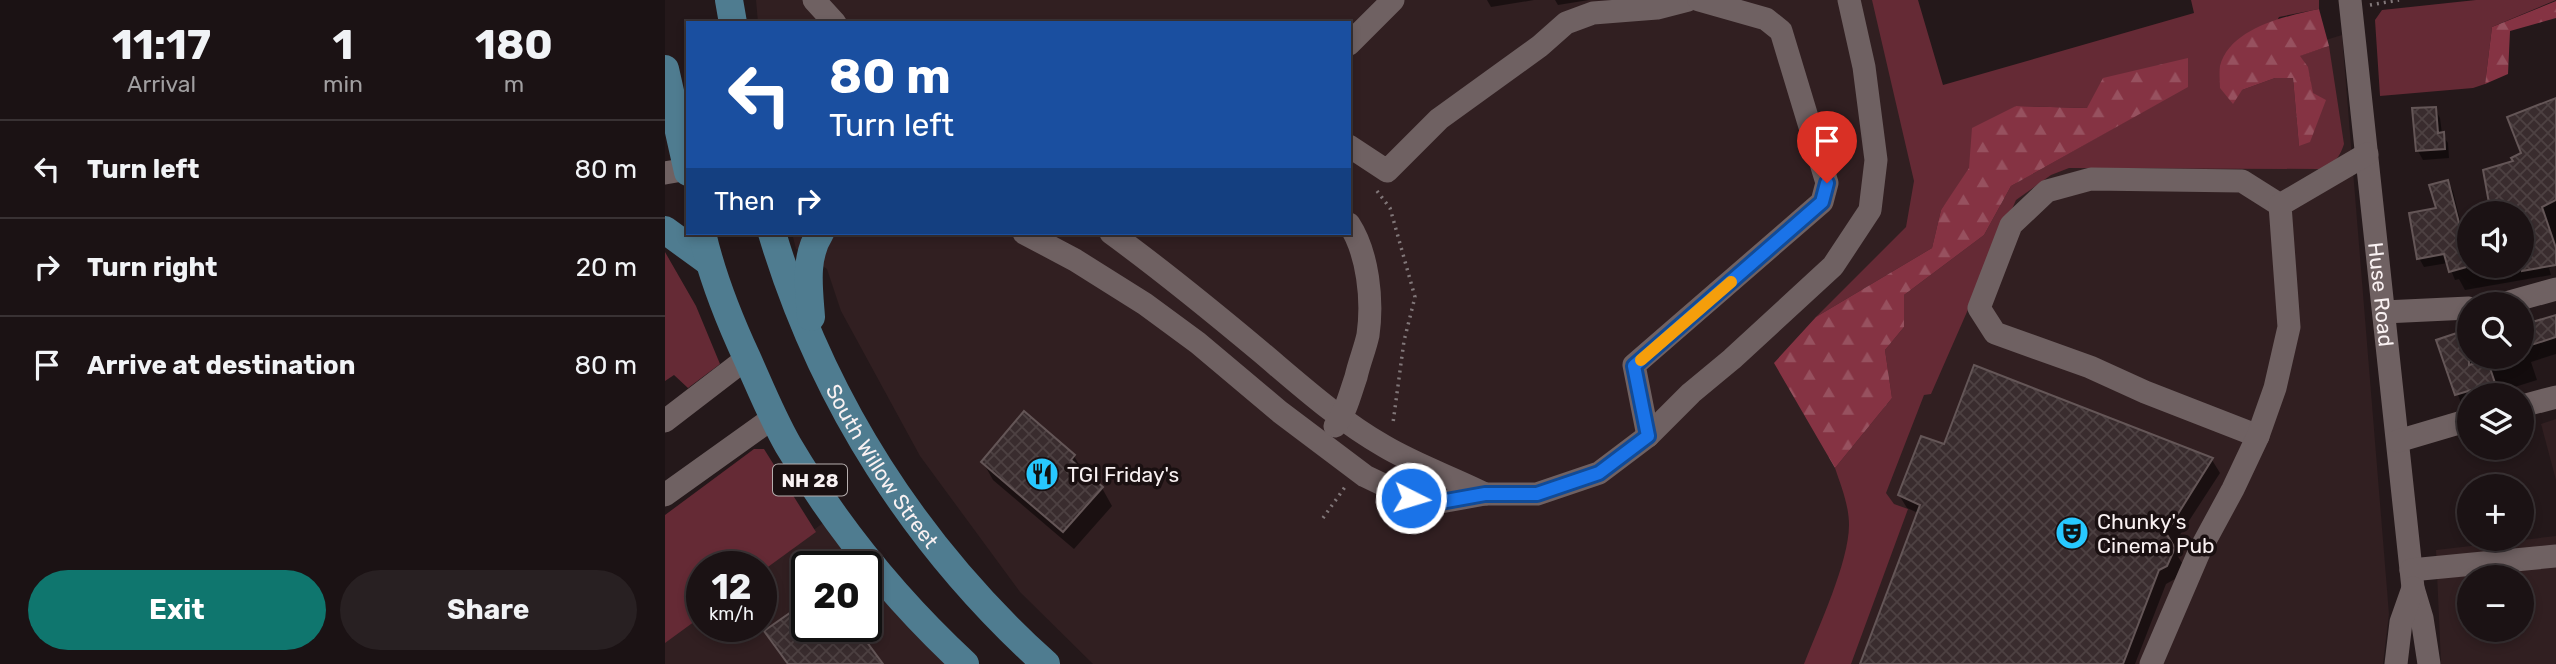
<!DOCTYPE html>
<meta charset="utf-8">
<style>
body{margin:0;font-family:Rubik,sans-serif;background:#282022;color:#f1f3f6;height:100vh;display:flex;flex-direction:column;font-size:26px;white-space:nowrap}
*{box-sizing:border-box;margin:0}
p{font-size:23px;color:#a09ea0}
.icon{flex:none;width:38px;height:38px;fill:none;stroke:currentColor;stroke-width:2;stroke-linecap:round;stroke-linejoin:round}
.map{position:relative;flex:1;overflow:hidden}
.panel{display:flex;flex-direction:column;background:#1b1214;width:665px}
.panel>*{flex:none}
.banner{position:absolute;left:21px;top:21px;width:665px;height:214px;border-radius:0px;box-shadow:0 4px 10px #0003,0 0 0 2px #393234;background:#1a4fa0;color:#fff;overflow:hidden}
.fabs{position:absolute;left:1792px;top:201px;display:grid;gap:14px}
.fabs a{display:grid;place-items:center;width:77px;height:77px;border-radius:50%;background:#1b1214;box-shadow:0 4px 10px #0003,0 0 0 2px #393234;font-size:35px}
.speed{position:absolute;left:21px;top:551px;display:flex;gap:14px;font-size:35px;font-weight:700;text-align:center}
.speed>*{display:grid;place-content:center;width:91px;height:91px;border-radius:50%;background:#1b1214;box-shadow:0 4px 10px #0003,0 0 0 2px #393234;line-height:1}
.speed small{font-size:18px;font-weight:400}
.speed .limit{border:4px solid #111;border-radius:10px;background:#fff;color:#111}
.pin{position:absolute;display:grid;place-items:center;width:60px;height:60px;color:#fff;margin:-72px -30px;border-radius:50% 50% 50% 0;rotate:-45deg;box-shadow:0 0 7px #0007}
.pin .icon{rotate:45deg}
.me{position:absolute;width:77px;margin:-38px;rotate:95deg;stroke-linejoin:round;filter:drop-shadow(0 0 5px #0008)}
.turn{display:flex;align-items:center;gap:24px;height:147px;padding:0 28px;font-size:32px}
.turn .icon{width:91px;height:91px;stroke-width:2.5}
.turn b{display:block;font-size:49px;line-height:60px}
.then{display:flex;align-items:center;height:66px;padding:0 28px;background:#0003;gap:14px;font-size:26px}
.eta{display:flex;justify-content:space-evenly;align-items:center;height:119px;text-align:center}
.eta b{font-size:42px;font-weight:700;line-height:49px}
.action{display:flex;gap:14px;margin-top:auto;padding:14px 28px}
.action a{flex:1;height:80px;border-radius:42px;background:#0f766e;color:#fff;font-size:28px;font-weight:700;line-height:80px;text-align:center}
.action a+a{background:#282022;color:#f1f3f6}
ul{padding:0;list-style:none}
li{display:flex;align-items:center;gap:21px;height:98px;padding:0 28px;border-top:2px solid #393234}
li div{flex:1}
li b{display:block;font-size:26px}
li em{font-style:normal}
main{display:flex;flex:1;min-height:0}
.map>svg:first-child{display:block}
.built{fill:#311f21;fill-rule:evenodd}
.grass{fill:#652a35}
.forest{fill:url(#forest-firs)}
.shadow{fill:#0007}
.building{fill:url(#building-cross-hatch);stroke:#645657;stroke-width:2}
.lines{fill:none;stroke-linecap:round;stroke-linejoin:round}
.path{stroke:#817779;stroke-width:3.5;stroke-dasharray:2 5;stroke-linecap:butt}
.minor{stroke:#6f6162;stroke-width:23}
.major{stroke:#4f7c90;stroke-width:28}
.route-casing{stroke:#114b97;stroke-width:18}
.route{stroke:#1a73e8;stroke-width:12}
.slow{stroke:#f59e0b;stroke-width:12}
.labels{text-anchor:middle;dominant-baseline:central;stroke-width:7;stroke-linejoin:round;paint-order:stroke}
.shield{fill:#1a1011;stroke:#b6aeae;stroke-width:2}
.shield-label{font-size:19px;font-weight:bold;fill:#f9f1f2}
.street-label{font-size:21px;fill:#f9f1f2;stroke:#1a1011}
.poi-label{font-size:21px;fill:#f9f1f2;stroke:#1a1011;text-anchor:start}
</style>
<main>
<section class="panel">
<div class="eta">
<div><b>11:17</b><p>Arrival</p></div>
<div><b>1</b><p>min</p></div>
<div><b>180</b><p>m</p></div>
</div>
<ul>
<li><svg class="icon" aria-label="left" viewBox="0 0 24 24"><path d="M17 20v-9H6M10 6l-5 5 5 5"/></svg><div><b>Turn left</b></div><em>80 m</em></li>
<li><svg class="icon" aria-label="right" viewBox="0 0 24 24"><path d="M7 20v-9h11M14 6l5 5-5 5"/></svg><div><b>Turn right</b></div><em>20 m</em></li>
<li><svg class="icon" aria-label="arrive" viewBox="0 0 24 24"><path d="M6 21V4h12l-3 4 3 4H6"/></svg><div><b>Arrive at destination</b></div><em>80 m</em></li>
</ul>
<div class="action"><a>Exit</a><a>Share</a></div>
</section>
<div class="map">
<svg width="1891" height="664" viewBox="0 0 1891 664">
<defs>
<pattern id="forest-firs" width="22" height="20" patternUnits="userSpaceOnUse" patternTransform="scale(1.75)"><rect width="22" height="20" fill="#853343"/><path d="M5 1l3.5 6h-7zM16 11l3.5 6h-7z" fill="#97515f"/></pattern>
<pattern id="building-cross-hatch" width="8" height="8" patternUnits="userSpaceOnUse" patternTransform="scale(1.75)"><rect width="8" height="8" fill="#392c2e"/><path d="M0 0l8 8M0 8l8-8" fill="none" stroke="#4d4142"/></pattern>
</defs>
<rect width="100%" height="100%" fill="#24181a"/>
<!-- built -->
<g class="built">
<path d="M91,0H1234L1315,203L1503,88L1677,35L1724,614L1718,664H428L355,592L255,456L176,311L162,269L131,249L127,233H684V23H93Z"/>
<path d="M1891,419V480L1876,424Z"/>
<path d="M162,520L201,567H142V626H201V567L286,664H0V641L37,614V626H96V569Z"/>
<path d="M1891,536V664H1776L1771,550ZM1804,578H1857V630H1804Z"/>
</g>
<!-- grass -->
<g class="grass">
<path d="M1207,0H1253L1278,85L1529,13L1526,0H1654V9L1614,17L1577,90L1610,78H1628L1634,146C1642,115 1657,83 1634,56L1664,46L1679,144C1674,159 1669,164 1654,169L1404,168L1386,175L1351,200L1266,394L1259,395L1221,493L1229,504L1243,509L1186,664H1139C1153,628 1184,562 1184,525C1184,505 1176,486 1170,468L1227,398L1220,350L1239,327V295L1319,235L1346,186L1523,86L1422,108L1351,106L1276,210L1267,248L1151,317L1241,227L1249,181Z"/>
<path d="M1811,0H1891L1827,27L1820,84L1808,88L1715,96L1710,20L1717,10Z"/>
<path d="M0,252L31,306L55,364L23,388L9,375L0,381Z"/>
<path d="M89,449H99L151,532L96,572V567H37V616L0,643V515Z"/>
</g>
<!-- forest -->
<g class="forest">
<path d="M1891,1V18L1845,31L1843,74L1820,84L1827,27Z"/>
<path d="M1654,9L1664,46L1635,56L1643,67L1648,93L1661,100L1645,142L1634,146L1628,78H1610L1577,90L1568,104L1555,88C1555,82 1554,73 1555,66C1565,28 1621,16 1654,9Z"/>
<path d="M1523,58V87L1346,186L1319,235L1239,295V327L1220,350L1227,398L1170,468L1109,363L1151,317L1267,248L1276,210L1304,168L1307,128L1351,106L1422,108L1438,78Z"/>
</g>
<!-- shadow -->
<g class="shadow">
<path d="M822,0H869L826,7Z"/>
<path d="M890,0H924L893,5Z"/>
<path d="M1770,109L1775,118L1777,134L1783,143L1784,158L1758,160L1753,151Z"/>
<path d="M1891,115V265L1884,268L1886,275L1800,290L1794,279L1790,280L1783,263L1759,267L1754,258L1783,182L1788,191L1798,232L1804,230V266H1857V214L1850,162Z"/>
<path d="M1891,316V354L1866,362L1872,380L1821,396H1804V401L1796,403L1773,341L1804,331V357H1857V327Z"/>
<path d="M1310,367L1547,460L1555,473L1507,547L1517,563L1510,579L1501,584L1470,664H1196L1253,513L1242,508L1234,495L1280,446Z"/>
<path d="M409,456L419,473L437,488L447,506L409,549L328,480L318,462Z"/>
<path d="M1847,480L1851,486H1816L1815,483Z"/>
<path d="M1859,503L1865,512L1866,527L1857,528V504Z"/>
<path d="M1823,539H1849V543L1827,546Z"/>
</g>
<!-- building -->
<g class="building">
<path d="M1891,98V200L1877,207L1891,248V265L1857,271V214H1826L1818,170L1848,161L1846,158L1856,153L1842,117Z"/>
<path d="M1771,107L1773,133L1779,132L1780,149L1751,151L1747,108Z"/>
<path d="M1783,180L1805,266L1784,272L1779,254L1752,259L1744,213L1771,208L1764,185Z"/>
<path d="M1891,315V337L1857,348V325Z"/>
<path d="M1804,329V365L1822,359L1830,383L1790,395L1771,340Z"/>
<path d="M1309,365L1548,458L1501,533L1510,548L1502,566L1494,570L1458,664H1195L1255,505L1233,495L1256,436L1279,444Z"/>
<path d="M359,411L410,455L406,460L438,487L398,532L316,462Z"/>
<path d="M142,601V626H190L218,664H123L99,631Z"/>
</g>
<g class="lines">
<!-- path -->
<g class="path">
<path d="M1705,5L1734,0"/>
<path d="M712,191L725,208L750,297L739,341L728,423"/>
<path d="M658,518L680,487"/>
</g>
<!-- minor -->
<g class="minor">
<path d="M149,0L170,23"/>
<path id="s1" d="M1685,0L1748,588L1757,618L1764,664"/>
<path d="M684,44L728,0"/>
<path d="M684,146L722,171L774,119L875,46L901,23L928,13L992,8L1023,0"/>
<path d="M0,173L23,169"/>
<path d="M359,233L410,260L480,304L533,343L615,412L700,476L746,498L770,503L820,494H872L934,473L983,436L1026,393L1067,359L1168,266L1205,210L1211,160L1199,67L1184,0"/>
<path d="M446,233C498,271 547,311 596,352C635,385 675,421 719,446C751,465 786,477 820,494"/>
<path d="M1837,304L1891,289"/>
<path d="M1719,312L1804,308"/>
<path d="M1857,406L1891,397"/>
<path d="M0,421L82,358"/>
<path d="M670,426C681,412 685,394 691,377C694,363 700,349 703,335C708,300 703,253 684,224"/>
<path d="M983,436L969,365L1157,202L1162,183L1116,31L1101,19L1034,0"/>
<path d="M1593,436L1480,392L1425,367L1330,333L1314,308L1346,225L1382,191L1426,179L1577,181L1615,205"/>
<path d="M1733,441L1804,420"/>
<path d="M0,495L109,417"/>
<path d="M1746,570L1891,556"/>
<path d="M1486,664L1535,550L1568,489L1593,436L1610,388L1624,327L1615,205L1702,154"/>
<path d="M1731,664L1736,622L1748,588"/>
</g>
<!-- major -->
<g class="major">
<path d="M64,0L68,23"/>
<path d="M0,69L23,172"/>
<path d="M0,230L44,262"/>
<path d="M37,233C47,277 63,317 82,358C95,387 107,417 123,445C172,528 230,599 300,664"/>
<path id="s2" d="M107,233C157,400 251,547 381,664"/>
<path d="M146,317C144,289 139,258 155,233"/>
</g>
</g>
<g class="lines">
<defs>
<path id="route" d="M746,498L770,503L820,494H872L934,473L983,436L969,366L1157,202L1162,183"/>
</defs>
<!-- route casing -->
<use href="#route" class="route-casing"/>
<!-- route -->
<use href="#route" class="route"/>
<!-- slow -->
<path class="slow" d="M976,360L1066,282"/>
</g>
<!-- icons -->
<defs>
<symbol id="restaurant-disc" viewBox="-11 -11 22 22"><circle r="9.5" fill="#27c8ff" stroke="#1a1011"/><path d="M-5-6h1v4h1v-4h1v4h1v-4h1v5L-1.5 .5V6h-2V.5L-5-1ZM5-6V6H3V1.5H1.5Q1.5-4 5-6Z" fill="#111"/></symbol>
<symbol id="theatre-disc" viewBox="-11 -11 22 22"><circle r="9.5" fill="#27c8ff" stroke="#1a1011"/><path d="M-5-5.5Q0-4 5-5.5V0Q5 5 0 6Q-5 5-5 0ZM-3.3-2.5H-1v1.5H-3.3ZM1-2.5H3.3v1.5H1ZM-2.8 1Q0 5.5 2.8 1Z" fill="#111"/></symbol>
</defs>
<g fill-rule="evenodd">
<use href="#restaurant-disc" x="358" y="455" width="38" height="38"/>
<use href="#theatre-disc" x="1388" y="514" width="38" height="38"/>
</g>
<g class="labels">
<!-- shield labels -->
<rect class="shield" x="108" y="464.5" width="74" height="31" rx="5"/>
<g class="shield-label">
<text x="145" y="480">NH 28</text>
</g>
<!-- street labels -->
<g class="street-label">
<text stroke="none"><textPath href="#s1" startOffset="296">Huse Road</textPath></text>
<text stroke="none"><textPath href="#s2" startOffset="259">South Willow Street</textPath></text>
</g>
<!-- poi labels -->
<g class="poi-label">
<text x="402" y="474">TGI Friday's</text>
<text x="1432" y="521">Chunky's<tspan x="1432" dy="24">Cinema Pub</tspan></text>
</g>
</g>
</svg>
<div class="fabs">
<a><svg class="icon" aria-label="sound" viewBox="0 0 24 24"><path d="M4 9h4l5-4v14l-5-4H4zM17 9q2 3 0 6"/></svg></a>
<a><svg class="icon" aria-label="search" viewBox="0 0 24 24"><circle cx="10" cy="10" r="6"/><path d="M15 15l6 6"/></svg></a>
<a><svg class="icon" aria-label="layers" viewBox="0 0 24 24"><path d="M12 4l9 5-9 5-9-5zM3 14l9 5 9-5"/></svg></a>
<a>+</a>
<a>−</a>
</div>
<div class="speed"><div>12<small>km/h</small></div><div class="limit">20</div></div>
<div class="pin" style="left:1162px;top:183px;background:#d93025"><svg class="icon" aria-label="arrive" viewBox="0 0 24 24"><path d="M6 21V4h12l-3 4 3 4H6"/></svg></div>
<svg class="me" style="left:746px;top:498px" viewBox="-20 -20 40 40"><circle r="17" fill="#1a73e8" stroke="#fff" stroke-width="3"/><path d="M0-11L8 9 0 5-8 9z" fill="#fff"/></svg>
<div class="banner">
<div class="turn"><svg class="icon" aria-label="left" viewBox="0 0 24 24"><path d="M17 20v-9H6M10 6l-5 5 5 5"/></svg><div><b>80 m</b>Turn left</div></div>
<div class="then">Then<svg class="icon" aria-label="right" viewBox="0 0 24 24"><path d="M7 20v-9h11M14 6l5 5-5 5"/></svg></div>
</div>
</div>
</main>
